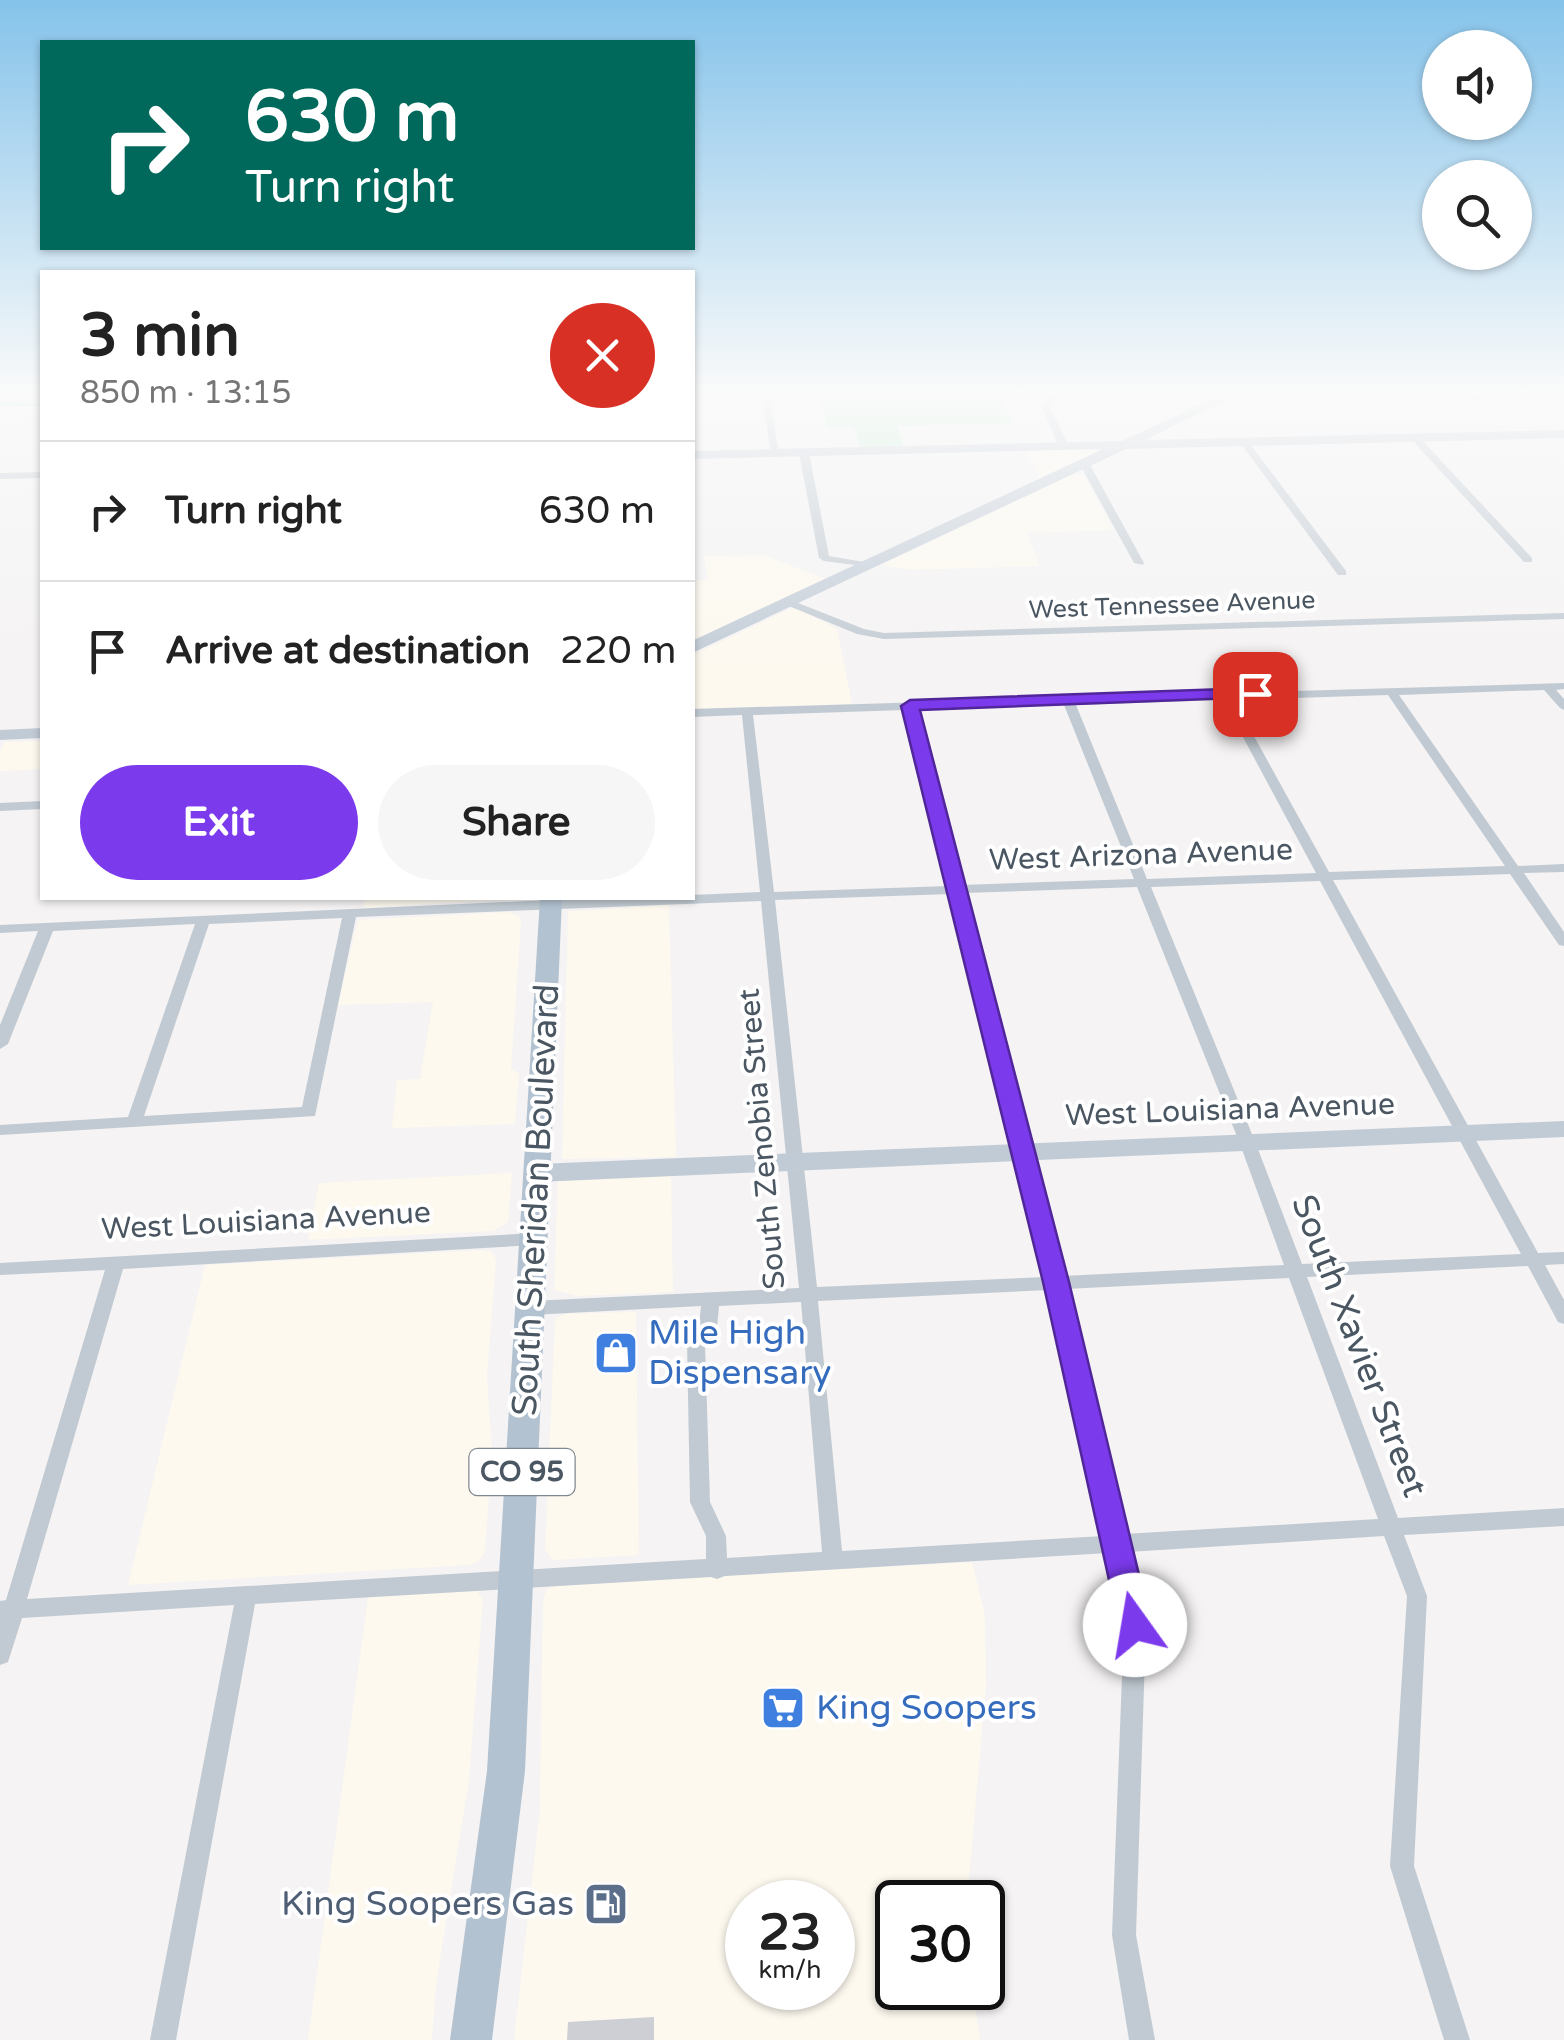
<!DOCTYPE html>
<meta charset="utf-8">
<style>
body{margin:0;font-family:"Varela Round",sans-serif;background:#f6f6f6;color:#222;height:100vh;display:flex;flex-direction:column;font-size:38px;white-space:nowrap}
*{box-sizing:border-box;margin:0}
p{font-size:32px;color:#767676}
.icon{flex:none;width:55px;height:55px;fill:none;stroke:currentColor;stroke-width:2;stroke-linecap:round;stroke-linejoin:round}
.map{position:relative;flex:1;overflow:hidden}
.panel{position:absolute;left:40px;top:270px;width:655px;height:630px;display:flex;flex-direction:column;background:#fff;border-radius:0px;box-shadow:0 2px 8px #0004}
.panel>*{flex:none}
.banner{position:absolute;left:40px;top:40px;width:655px;height:210px;border-radius:0px;box-shadow:0 2px 8px #0004;background:#00695c;color:#fff;overflow:hidden}
.tools{position:absolute;left:1422px;top:30px;display:grid;gap:20px}
.tools a{display:grid;place-items:center;width:110px;height:110px;border-radius:50%;background:#fff;box-shadow:0 2px 8px #0004;font-size:50px}
.speed{position:absolute;left:725px;top:1880px;display:flex;gap:20px;font-size:50px;font-weight:700;text-align:center}
.speed>*{display:grid;place-content:center;width:130px;height:130px;border-radius:50%;background:#fff;box-shadow:0 2px 8px #0004;line-height:1}
.speed small{font-size:25px;font-weight:400}
.speed .limit{border:5px solid #111;border-radius:15px;background:#fff;color:#111}
.pin{position:absolute;display:grid;place-items:center;width:85px;height:85px;color:#fff;margin:-42px;border-radius:20px;box-shadow:0 5px 15px #0006}
.me{position:absolute;width:110px;margin:-55px;rotate:347deg;stroke-linejoin:round;filter:drop-shadow(0 0 8px #0008)}
.turn{display:flex;align-items:center;gap:35px;height:210px;padding:0 40px;font-size:45px}
.turn .icon{width:130px;height:130px;stroke-width:2.5}
.turn b{display:block;font-size:70px;line-height:85px}
.round{display:grid;place-items:center;flex:none;width:105px;height:105px;border-radius:52px;background:#f6f6f6}
.overview{display:flex;align-items:center;justify-content:space-between;height:170px;padding:0 40px}
h1{font-size:60px;font-weight:700;line-height:75px}
.primary-button{display:flex;gap:20px;margin-top:auto;padding:20px 40px}
.primary-button a{flex:1;height:115px;border-radius:60px;background:#7c3aed;color:#fff;font-size:40px;font-weight:700;line-height:115px;text-align:center}
.primary-button a+a{background:#f6f6f6;color:#222}
ul{padding:0;list-style:none}
li{display:flex;align-items:center;gap:30px;height:140px;padding:0 40px;border-top:2px solid #e0e0e0}
li div{flex:1}
li b{display:block;font-size:38px}
li em{font-style:normal}
.map>svg:first-child{display:block}
.commercial{fill:#fdf9ef;fill-rule:evenodd}
.green{fill:#c3f1d5}
.lines{fill:none;stroke-linecap:round;stroke-linejoin:round}
.stream{stroke:#90daee;stroke-width:2.5}
.building{fill:#cdcfd5}
.street{fill:#c1cad2;fill-rule:evenodd}
.secondary{fill:#c1cbd6;fill-rule:evenodd}
.primary{fill:#b3c2d1;fill-rule:evenodd}
.route{fill:#7c3aed;stroke:#51269a;stroke-width:2.5}
.labels{text-anchor:middle;dominant-baseline:central;stroke-width:8;stroke-linejoin:round;paint-order:stroke}
.far-street-label{font-size:25px;fill:#4a5661;stroke:#fff}
.shield{fill:#fff;stroke:#808990;stroke-width:2.5}
.shield-label{font-size:28px;font-weight:bold;fill:#4a5661}
.street-label{font-size:30px;fill:#4a5661;stroke:#fff}
.near-street-label{font-size:35px;fill:#4a5661;stroke:#fff}
.near-shop-label{font-size:35px;fill:#366cbe;stroke:#fff;text-anchor:start}
.near-service-label{font-size:35px;fill:#4e5e75;stroke:#fff;text-anchor:end}
</style>
<div class="map">
<svg width="1564" height="2040" viewBox="0 0 1564 2040">
<rect width="100%" height="100%" fill="#f5f3f3"/>
<!-- commercial -->
<g class="commercial">
<path d="M1093,448L1098,451L1040,478L1025,450Z"/>
<path d="M1074,474L1084,475L1114,530L1027,533L1040,566L909,570L881,565Z"/>
<path d="M764,555L826,579L693,640L692,581L708,580L704,556Z"/>
<path d="M794,607L837,629L852,704L693,709V655Z"/>
<path d="M42,741V769L0,771V752L5,742Z"/>
<path d="M365,898H525L363,908Z"/>
<path d="M669,905L676,1157L562,1159L568,911Z"/>
<path d="M508,912L520,917L521,921L511,1069L519,1074L515,1124L392,1128L397,1080L420,1079L433,1002L338,1005L358,920Z"/>
<path d="M512,1173L508,1222L493,1231L308,1240L319,1183Z"/>
<path d="M671,1173L673,1292L577,1296L554,1290L558,1181Z"/>
<path d="M482,1250L491,1251L496,1260L487,1376L492,1451L485,1552L479,1561L469,1565L128,1585L205,1265Z"/>
<path d="M636,1312L639,1555L553,1560L545,1550L555,1319L564,1314Z"/>
<path d="M972,1562L985,1615L986,1686L967,1902H898V1988H973L980,2040H514L540,1809L543,1599L547,1589L560,1585ZM748,1902H832V1988H748Z"/>
<path d="M466,1589L477,1591L483,1599L469,1780L436,1985L432,2040H308L368,1597Z"/>
</g>
<!-- green -->
<path class="green" d="M818,390H997L1013,423L898,426L903,446L860,447L854,427H827Z"/>
<g class="lines">
<!-- stream -->
<path class="stream" d="M0,404L42,405"/>
</g>
<!-- building -->
<path class="building" d="M654,2017V2040H567L568,2022Z"/>
<g class="lines">
<!-- street -->
<g class="street">
<path d="M761,390H769L779,455L771,453Z"/>
<path d="M1053,390H1123L1112,397L1059,393L1050,407L1069,447L1064,450L1059,447L1042,407Z"/>
<path d="M1178,390H1208L1234,394L1230,397L1182,393Z"/>
<path d="M1465,390H1473L1484,401L1477,403Z"/>
<path d="M1412,436H1418L1532,558V562H1524L1412,440Z"/>
<path d="M1241,440H1247L1346,571V575H1338L1241,444Z"/>
<path d="M804,450L809,453L829,556L870,563V567L824,561L819,558L799,453Z"/>
<path d="M1084,460L1089,463L1144,563L1143,565L1134,563L1079,463Z"/>
<path d="M42,472V478L0,479V473Z"/>
<path d="M788,599L864,629L884,633L1564,613V619L884,639L857,634L784,604L783,602Z"/>
<path d="M1564,683V689L1556,690L1564,699V710L1560,708L1544,690L1399,695L1518,866L1564,864V872L1524,873L1564,932V946L1559,945L1510,874L1333,880L1538,1253L1564,1252V1264L1545,1265L1564,1300V1324L1558,1322L1528,1266L1307,1277L1398,1518L1564,1508V1526L1404,1535L1427,1596L1414,1866L1470,2040H1444L1390,1866L1407,1596L1384,1536L1128,1552L1146,1625L1136,1935L1155,2040H1129L1112,1935L1124,1625L1108,1553L725,1576L717,1579L711,1577L255,1604L176,2040H150L234,1605L22,1618L8,1662L0,1665V1601L6,1600L105,1270L0,1275V1263L535,1233L541,1235L544,1239L541,1243L535,1245L123,1269L27,1599L706,1559V1536L690,1502L687,1342L699,1326L701,1306L531,1315L525,1313L522,1308L525,1303L531,1301L799,1288L761,901L356,917L315,1116L0,1135V1125L128,1117L195,924L53,931L8,1044L0,1049V1025L38,931L0,933V925L551,900L692,898V895L760,892L742,715L692,717V709ZM1388,695L1505,866L1329,872L1234,700ZM1223,700L1316,873L1147,879L1076,705ZM1064,705L1134,879L962,885L917,710ZM905,710L949,886L774,892L753,715ZM1320,881L1521,1254L1302,1264L1256,1144L1151,887ZM1137,887L1240,1144L1284,1265L1063,1276L964,893ZM951,894L1046,1277L817,1287L775,900ZM342,918L302,1107L144,1116L209,924ZM1289,1278L1378,1519L1124,1534L1066,1289ZM1049,1290L1104,1536L842,1551L818,1301ZM801,1302L822,1552L727,1558L726,1536L710,1502L705,1344L717,1328L719,1306Z"/>
<path d="M42,801V809L0,811V803Z"/>
</g>
<!-- secondary -->
<g class="secondary">
<path d="M1231,390H1246L1145,440L1564,430V438L1126,449L692,653V641L1103,449L692,459V451L1122,441Z"/>
<path d="M42,728V738L0,740V730Z"/>
<path d="M1564,1121V1137L538,1182L529,1179L526,1173L529,1167L538,1164Z"/>
</g>
<!-- primary -->
<path class="primary" d="M540,898H562L525,1771L492,2040H450L487,1771Z"/>
</g>
<!-- sky -->
<linearGradient id="sky" x2="0" y2="1"><stop stop-color="#85c3ea"/><stop offset="0.58" stop-color="#fafafa"/><stop offset="1" stop-color="#fafafa" stop-opacity="0"/></linearGradient>
<rect width="1564" height="675" fill="url(#sky)"/>
<!-- route -->
<path class="route" d="M1255,688L1261,690V697L920,710L1069,1282L1151,1625L1147,1635L1135,1639L1124,1635L1119,1625L1043,1282L901,706L910,700Z"/>
<!-- icons -->
<defs>
<symbol id="shop-square" viewBox="-11 -11 22 22"><rect x="-9" y="-9" width="18" height="18" rx="4" fill="#3f7fe0" stroke="#fff"/><path d="M-5-2.5h2.3a2.7 3.5 0 0 1 5.4 0H5L5.5 6h-11ZM-1.5-2.5h3a1.5 2.3 0 0 0-3 0Z" fill="#fff"/></symbol>
<symbol id="supermarket-square" viewBox="-11 -11 22 22"><rect x="-9" y="-9" width="18" height="18" rx="4" fill="#3f7fe0" stroke="#fff"/><path d="M-6-5.5h2.5l.6 2H6L4.5 2H-2.5L-4.4-4H-6ZM-1.5 3.2a1.3 1.3 0 1 0 .1 0ZM3 3.2a1.3 1.3 0 1 0 .1 0Z" fill="#fff"/></symbol>
<symbol id="fuel-square" viewBox="-11 -11 22 22"><rect x="-9" y="-9" width="18" height="18" rx="4" fill="#5c6f8a" stroke="#fff"/><path d="M-5.5-6h7V0h2V4h1.3V-2.5L3-4.5l.8-.8L6-3V5H2.5V1h-1V6h-7ZM-4.2-4.7v3.2H.2V-4.7Z" fill="#fff"/></symbol>
</defs>
<g fill-rule="evenodd">
<use href="#shop-square" x="591" y="1328" width="50" height="50"/>
<use href="#supermarket-square" x="758" y="1683" width="50" height="50"/>
<use href="#fuel-square" x="581" y="1879" width="50" height="50"/>
</g>
<g class="labels">
<!-- far-street labels -->
<g class="far-street-label">
<text transform="translate(1172 605) rotate(-2)">West Tennessee Avenue</text>
</g>
<!-- shield labels -->
<rect class="shield" x="469.5" y="1449" width="105" height="46" rx="8"/>
<g class="shield-label">
<text x="522" y="1472">CO 95</text>
</g>
<!-- street labels -->
<g class="street-label">
<text transform="translate(1141 855) rotate(-2)">West Arizona Avenue</text>
<text transform="translate(1230 1110) rotate(-2)">West Louisiana Avenue</text>
<text transform="translate(762 1139) rotate(-95)">South Zenobia Street</text>
<text transform="translate(266 1221) rotate(-3)">West Louisiana Avenue</text>
</g>
<!-- near-street labels -->
<g class="near-street-label">
<text transform="translate(536 1200) rotate(-87)">South Sheridan Boulevard</text>
<text transform="translate(1359 1346) rotate(69)">South Xavier Street</text>
</g>
<!-- near-shop labels -->
<g class="near-shop-label">
<text x="648" y="1333">Mile High<tspan x="648" dy="40">Dispensary</tspan></text>
<text x="816" y="1708">King Soopers</text>
</g>
<!-- near-service labels -->
<g class="near-service-label">
<text x="574" y="1904">King Soopers Gas</text>
</g>
</g>
</svg>
<div class="tools">
<a><svg class="icon" aria-label="sound" viewBox="0 0 24 24"><path d="M4 9h4l5-4v14l-5-4H4zM17 9q2 3 0 6"/></svg></a>
<a><svg class="icon" aria-label="search" viewBox="0 0 24 24"><circle cx="10" cy="10" r="6"/><path d="M15 15l6 6"/></svg></a>
</div>
<div class="speed"><div>23<small>km/h</small></div><div class="limit">30</div></div>
<div class="pin" style="left:1255px;top:694px;background:#d93025"><svg class="icon" aria-label="arrive" viewBox="0 0 24 24"><path d="M6 21V4h12l-3 4 3 4H6"/></svg></div>
<svg class="me" style="left:1135px;top:1625px" viewBox="-20 -20 40 40"><circle r="19" fill="#fff"/><path d="M0-13L10 11 0 6-10 11z" fill="#7c3aed"/></svg>
<div class="banner">
<div class="turn"><svg class="icon" aria-label="right" viewBox="0 0 24 24"><path d="M7 20v-9h11M14 6l5 5-5 5"/></svg><div><b>630 m</b>Turn right</div></div>
</div>
<section class="panel">
<div class="overview"><div><h1>3 min</h1><p>850 m · 13:15</p></div><a class="round" style="background:#d93025;color:#fff"><svg class="icon" aria-label="close" viewBox="0 0 24 24"><path d="M6 6l12 12M18 6L6 18"/></svg></a></div>
<ul>
<li><svg class="icon" aria-label="right" viewBox="0 0 24 24"><path d="M7 20v-9h11M14 6l5 5-5 5"/></svg><div><b>Turn right</b></div><em>630 m</em></li>
<li><svg class="icon" aria-label="arrive" viewBox="0 0 24 24"><path d="M6 21V4h12l-3 4 3 4H6"/></svg><div><b>Arrive at destination</b></div><em>220 m</em></li>
</ul>
<div class="primary-button"><a>Exit</a><a>Share</a></div>
</section>
</div>
